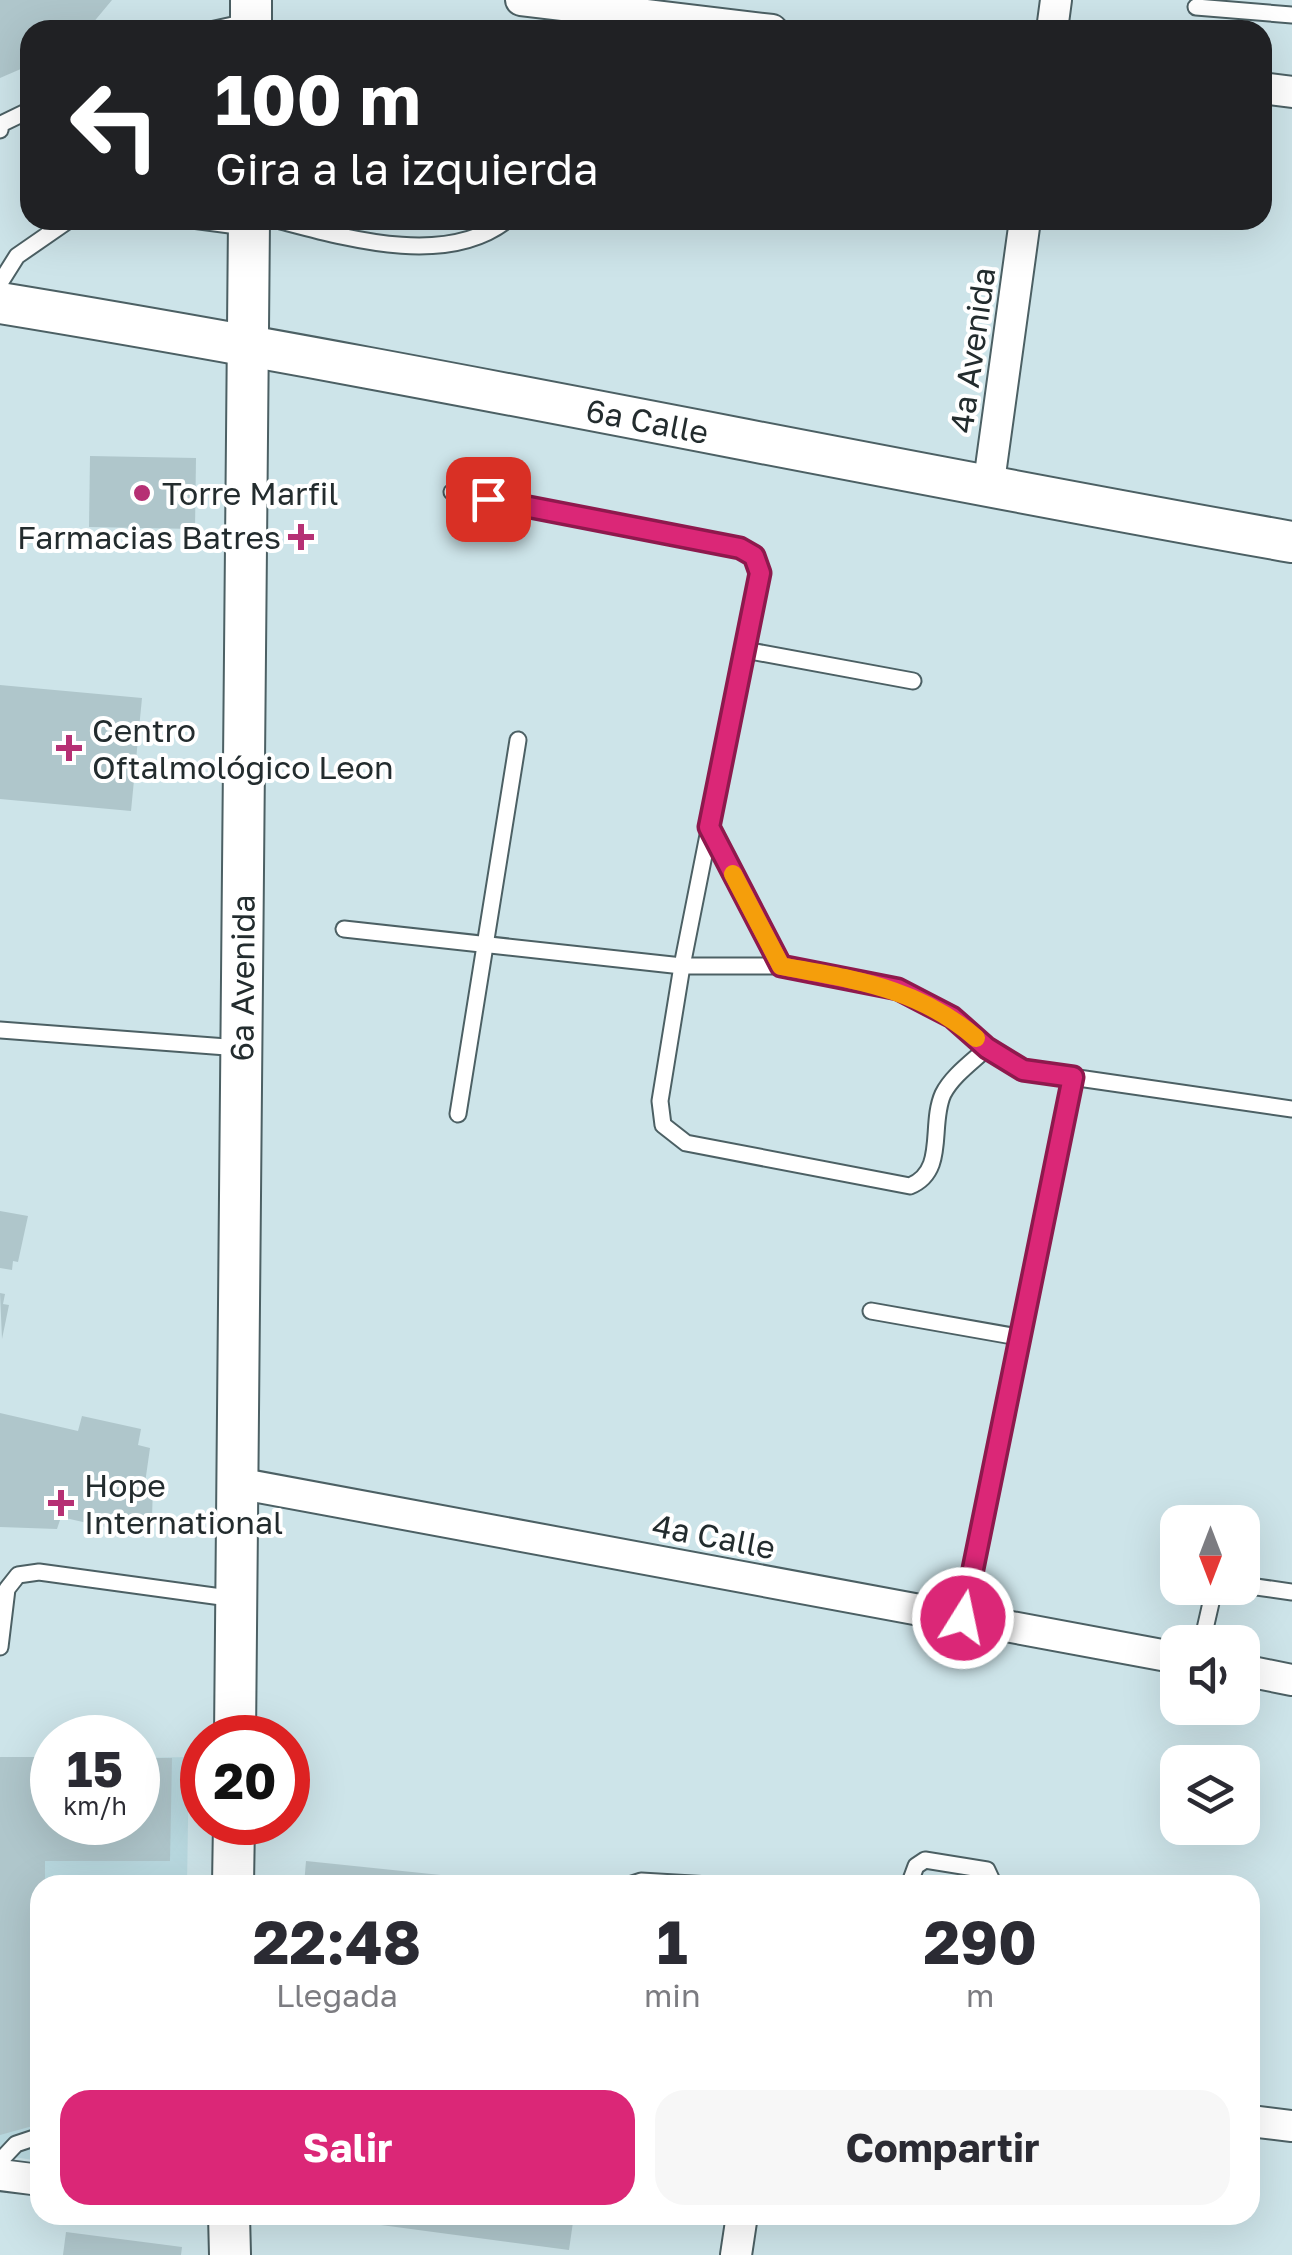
<!DOCTYPE html>
<html lang="es">
<meta charset="utf-8">
<style>
body{margin:0;font-family:"Golos Text",sans-serif;background:#f7f7f7;color:#2b2b33;height:100vh;display:flex;flex-direction:column;font-size:38px;white-space:nowrap}
*{box-sizing:border-box;margin:0}
p{font-size:32px;color:#7c7c81}
.icon{flex:none;width:55px;height:55px;fill:none;stroke:currentColor;stroke-width:2;stroke-linecap:round;stroke-linejoin:round}
.map{position:relative;flex:1;overflow:hidden}
.side{position:absolute;left:30px;top:1875px;width:1230px;height:350px;display:flex;flex-direction:column;background:#fff;border-radius:30px;box-shadow:0 10px 40px #0002}
.side>*{flex:none}
.hud{position:absolute;left:20px;top:20px;width:1252px;height:210px;border-radius:30px;box-shadow:0 10px 40px #0002;background:#202124;color:#fff;overflow:hidden}
.needle{width:65px;rotate:180deg}
.tools{position:absolute;left:1160px;top:1505px;display:grid;gap:20px}
.tools a{display:grid;place-items:center;width:100px;height:100px;border-radius:20px;background:#fff;box-shadow:0 10px 40px #0002;font-size:50px}
.speed{position:absolute;left:30px;top:1715px;display:flex;gap:20px;font-size:50px;font-weight:700;text-align:center}
.speed>*{display:grid;place-content:center;width:130px;height:130px;border-radius:50%;background:#fff;box-shadow:0 10px 40px #0002;line-height:1}
.speed small{font-size:25px;font-weight:400}
.speed .limit{border:15px solid #d22;background:#fff;color:#111}
.pin{position:absolute;display:grid;place-items:center;width:85px;height:85px;color:#fff;margin:-42px;border-radius:20px;box-shadow:0 5px 15px #0006}
.me{position:absolute;width:110px;margin:-55px;rotate:10deg;stroke-linejoin:round;filter:drop-shadow(0 0 8px #0008)}
.turn{display:flex;align-items:center;gap:35px;height:210px;padding:0 30px;font-size:45px}
.turn .icon{width:130px;height:130px;stroke-width:2.5}
.turn b{display:block;font-size:70px;line-height:85px}
.eta{display:flex;justify-content:space-evenly;align-items:center;height:170px;text-align:center}
.eta b{font-size:60px;font-weight:700;line-height:70px}
.button{display:flex;gap:20px;margin-top:auto;padding:20px 30px}
.button a{flex:1;height:115px;border-radius:30px;background:#db2777;color:#fff;font-size:40px;font-weight:700;line-height:115px;text-align:center}
.button a+a{background:#f7f7f7;color:#2b2b33}
.map>svg:first-child{display:block}
.built{fill:#b9d9e0}
.building{fill:#afc6cb}
.lines{fill:none;stroke-linecap:round;stroke-linejoin:round}
.lane-casing{stroke:#4c6064;stroke-width:19}
.street-casing{stroke:#4c6064;stroke-width:34}
.secondary-casing{stroke:#4c6064;stroke-width:44}
.lane{stroke:#fff;stroke-width:15}
.street{stroke:#fff;stroke-width:30}
.secondary{stroke:#fff;stroke-width:40}
.route-casing{stroke:#8e194d;stroke-width:25}
.route{stroke:#db2777;stroke-width:18}
.slow{stroke:#f59e0b;stroke-width:18}
.poi-dot{fill:#b63074;stroke:#fff;stroke-width:4}
.labels{text-anchor:middle;dominant-baseline:central;stroke-width:8;stroke-linejoin:round;paint-order:stroke}
.street-label{font-size:32px;fill:#232c2e;stroke:#fff}
.poi-label{font-size:32px;fill:#232c2e;stroke:#fff;text-anchor:start}
</style>
<div class="map">
<svg width="1292" height="2255" viewBox="0 0 1292 2255">
<rect width="100%" height="100%" fill="#cde4e9"/>
<!-- built -->
<path class="built" d="M0,1757H52V1822H138V1758L189,1757L187,1885H40V2161L0,2155Z"/>
<!-- building -->
<g class="building">
<path d="M0,0H112L87,30H30V65L0,78Z"/>
<path d="M90,456L196,458L195,529L89,527Z"/>
<path d="M0,685L142,698L131,811L0,799Z"/>
<path d="M0,1211L28,1216L18,1262L13,1261L12,1270L0,1268Z"/>
<path d="M0,1293L5,1294L3,1304L9,1305L2,1339Z"/>
<path d="M0,1413L78,1431L82,1416L141,1429L138,1445L150,1448L145,1483L153,1485L152,1518L140,1535L61,1517L57,1529L0,1527Z"/>
<path d="M0,1757H52V1822H138V1758H172L170,1861H45V1885H40V2124L0,2135Z"/>
<path d="M306,1861L489,1880V1885H304Z"/>
<path d="M336,2215H574L569,2250L336,2219Z"/>
<path d="M66,2232L182,2247L181,2255H63Z"/>
</g>
<g class="lines">
<defs>
<g id="lane">
<path d="M1196,7L1292,15"/>
<path d="M210,30L251,21"/>
<path d="M0,130L1,124L30,110"/>
<path d="M192,220L245,227"/>
<path d="M277,220C346,238 446,268 507,220"/>
<path d="M0,283L17,256L69,220"/>
<path d="M452,492L740,547L754,556L760,573L682,966L660,1101L663,1125L686,1143L910,1186C947,1171 929,1125 943,1094C952,1076 972,1062 987,1048"/>
<path d="M745,650L913,681"/>
<path d="M709,827L781,966"/>
<path d="M344,929L682,966H781L837,976L898,989L952,1017L987,1048L1023,1070L1292,1109"/>
<path d="M0,1030L240,1048"/>
<path d="M458,1114L518,740"/>
<path d="M871,1311L1018,1337"/>
<path d="M1242,1585L1292,1592"/>
<path d="M963,1618L1073,1077"/>
<path d="M1202,1642L1213,1594L1222,1588"/>
<path d="M0,1647L7,1589L18,1575L39,1572L236,1599"/>
<path d="M629,1885L641,1881L710,1885"/>
<path d="M909,1885L916,1866L925,1860L987,1870L994,1885"/>
<path d="M0,2161L16,2144L40,2136"/>
</g>
<g id="street">
<path d="M521,0L772,30"/>
<path d="M1052,30L1056,0"/>
<path d="M1262,88L1292,92"/>
<path d="M988,489L1025,220"/>
<path d="M237,1483L1178,1658"/>
<path d="M1242,1670L1292,1680"/>
<path d="M1250,2121L1292,2126"/>
<path d="M0,2175L40,2180"/>
<path d="M736,2255L742,2215"/>
</g>
<g id="secondary">
<path d="M251,30V0"/>
<path id="s1" d="M0,303C432,374 861,466 1292,542"/>
<path id="s2" d="M235,1738L249,220"/>
<path d="M233,1885L234,1822"/>
<path d="M229,2215L230,2255"/>
</g>
</defs>
<!-- lane casing -->
<use href="#lane" class="lane-casing"/>
<!-- street casing -->
<use href="#street" class="street-casing"/>
<!-- secondary casing -->
<use href="#secondary" class="secondary-casing"/>
<!-- lane -->
<use href="#lane" class="lane"/>
<!-- street -->
<use href="#street" class="street"/>
<!-- secondary -->
<use href="#secondary" class="secondary"/>
</g>
<g class="lines">
<defs>
<path id="route" d="M488,499L740,548L754,556L760,573L709,827L781,966L898,989L952,1017L987,1048L1023,1070L1073,1077L963,1618"/>
</defs>
<!-- route casing -->
<use href="#route" class="route-casing"/>
<!-- route -->
<use href="#route" class="route"/>
<!-- slow -->
<path class="slow" d="M733,874L781,966C855,980 917,987 976,1038"/>
</g>
<!-- markers -->
<g class="poi-dot">
<circle cx="142" cy="493" r="10"/>
<path d="M296 522h10v10h10v10h-10v10h-10v-10h-10v-10h10z"/>
<path d="M64 733h10v10h10v10h-10v10h-10v-10h-10v-10h10z"/>
<path d="M56 1488h10v10h10v10h-10v10h-10v-10h-10v-10h10z"/>
</g>
<g class="labels">
<!-- street labels -->
<g class="street-label">
<text transform="translate(972 350) rotate(-82)">4a Avenida</text>
<text stroke="none"><textPath href="#s1" startOffset="658">6a Calle</textPath></text>
<text stroke="none"><textPath href="#s2" startOffset="760">6a Avenida</textPath></text>
<text transform="translate(714 1536) rotate(11)">4a Calle</text>
</g>
<!-- poi labels -->
<g class="poi-label">
<text x="162" y="493">Torre Marfil</text>
<text x="281" y="537" text-anchor="end">Farmacias Batres</text>
<text x="92" y="730">Centro<tspan x="92" dy="37">Oftalmológico Leon</tspan></text>
<text x="84" y="1485">Hope<tspan x="84" dy="37">International</tspan></text>
</g>
</g>
</svg>
<div class="tools">
<a><svg class="needle" viewBox="-14 -14 28 28"><path d="M0-13l5 13h-10z" fill="#e53935"/><path d="M0 13l5-13h-10z" fill="#7c7c81"/></svg></a>
<a><svg class="icon" aria-label="sound" viewBox="0 0 24 24"><path d="M4 9h4l5-4v14l-5-4H4zM17 9q2 3 0 6"/></svg></a>
<a><svg class="icon" aria-label="layers" viewBox="0 0 24 24"><path d="M12 4l9 5-9 5-9-5zM3 14l9 5 9-5"/></svg></a>
</div>
<div class="speed"><div>15<small>km/h</small></div><div class="limit">20</div></div>
<div class="pin" style="left:488px;top:499px;background:#d93025"><svg class="icon" aria-label="arrive" viewBox="0 0 24 24"><path d="M6 21V4h12l-3 4 3 4H6"/></svg></div>
<svg class="me" style="left:963px;top:1618px" viewBox="-20 -20 40 40"><circle r="17" fill="#db2777" stroke="#fff" stroke-width="3"/><path d="M0-11L8 9 0 5-8 9z" fill="#fff"/></svg>
<div class="hud">
<div class="turn"><svg class="icon" aria-label="left" viewBox="0 0 24 24"><path d="M17 20v-9H6M10 6l-5 5 5 5"/></svg><div><b>100 m</b>Gira a la izquierda</div></div>
</div>
<section class="side">
<div class="eta">
<div><b>22:48</b><p>Llegada</p></div>
<div><b>1</b><p>min</p></div>
<div><b>290</b><p>m</p></div>
</div>
<div class="button"><a>Salir</a><a>Compartir</a></div>
</section>
</div>
